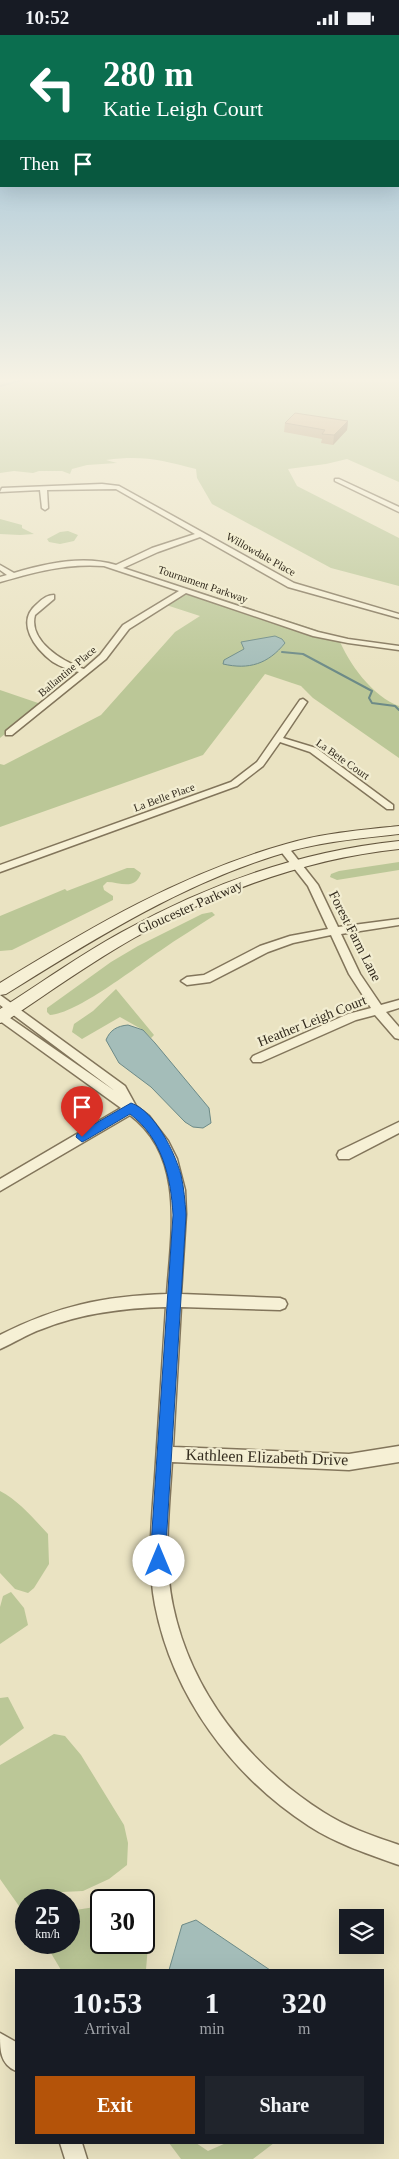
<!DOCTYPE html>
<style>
body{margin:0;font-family:Georgia,serif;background:#20242c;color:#f1f3f6;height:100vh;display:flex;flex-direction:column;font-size:19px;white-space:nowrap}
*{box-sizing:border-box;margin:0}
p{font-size:16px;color:#9ea1a6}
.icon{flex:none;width:28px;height:28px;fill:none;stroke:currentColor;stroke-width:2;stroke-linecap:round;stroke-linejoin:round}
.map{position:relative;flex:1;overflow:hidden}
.drawer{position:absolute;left:15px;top:1934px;width:369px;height:175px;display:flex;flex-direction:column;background:#171b24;border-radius:0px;box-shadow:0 5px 20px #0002}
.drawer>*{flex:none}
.top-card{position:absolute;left:0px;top:0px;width:400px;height:152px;box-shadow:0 5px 20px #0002;background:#0b6e4f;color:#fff;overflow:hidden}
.controls{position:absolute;left:339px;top:1874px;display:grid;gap:10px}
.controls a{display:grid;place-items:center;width:45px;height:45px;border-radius:0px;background:#171b24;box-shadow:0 5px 20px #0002;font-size:25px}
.speed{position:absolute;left:15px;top:1854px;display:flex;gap:10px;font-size:25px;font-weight:700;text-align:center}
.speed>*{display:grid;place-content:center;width:65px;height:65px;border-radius:50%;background:#171b24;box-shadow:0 5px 20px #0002;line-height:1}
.speed small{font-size:12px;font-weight:400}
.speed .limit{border:2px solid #111;border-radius:8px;background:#fff;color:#111}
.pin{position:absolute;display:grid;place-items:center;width:42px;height:42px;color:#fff;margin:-51px -21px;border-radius:50% 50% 50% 0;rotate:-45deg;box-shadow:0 0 5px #0007}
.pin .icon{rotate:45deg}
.me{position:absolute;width:55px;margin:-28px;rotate:0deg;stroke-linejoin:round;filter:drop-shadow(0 0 4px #0008)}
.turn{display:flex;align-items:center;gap:18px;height:105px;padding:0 20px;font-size:22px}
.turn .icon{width:65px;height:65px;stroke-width:2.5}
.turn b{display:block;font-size:35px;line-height:42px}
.then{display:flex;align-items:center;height:48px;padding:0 20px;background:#0003;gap:10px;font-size:19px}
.eta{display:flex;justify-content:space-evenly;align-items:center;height:85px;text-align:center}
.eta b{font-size:30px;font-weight:800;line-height:35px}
.primary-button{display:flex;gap:10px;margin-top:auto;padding:10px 20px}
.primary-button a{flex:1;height:58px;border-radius:0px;background:#b45309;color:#fff;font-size:20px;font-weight:800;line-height:58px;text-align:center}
.primary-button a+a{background:#20242c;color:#f1f3f6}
.status{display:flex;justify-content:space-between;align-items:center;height:35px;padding:0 25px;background:#171b24;direction:ltr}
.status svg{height:14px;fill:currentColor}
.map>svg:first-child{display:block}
.green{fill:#bbc797}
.water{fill:#a4bdb9;stroke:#6c8a87}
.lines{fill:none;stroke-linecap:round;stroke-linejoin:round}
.stream{stroke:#6c8a87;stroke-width:2}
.street-casing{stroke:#82755b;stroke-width:3}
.secondary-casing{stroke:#64563e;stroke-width:2}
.street{fill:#f6f0d5;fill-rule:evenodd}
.secondary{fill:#f6f0d5;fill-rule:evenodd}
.wall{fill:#a98d6a}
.shaded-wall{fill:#8a7356}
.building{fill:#c5a47b;stroke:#8a7356}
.route{fill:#1a73e8;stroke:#114b97}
.labels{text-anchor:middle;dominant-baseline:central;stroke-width:4.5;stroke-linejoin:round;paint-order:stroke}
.far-street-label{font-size:11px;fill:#332b1e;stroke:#f2edd1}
.street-label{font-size:14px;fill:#332b1e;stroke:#f2edd1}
.near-street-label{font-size:16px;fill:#332b1e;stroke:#f2edd1}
</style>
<div class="status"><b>10:52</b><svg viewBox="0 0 49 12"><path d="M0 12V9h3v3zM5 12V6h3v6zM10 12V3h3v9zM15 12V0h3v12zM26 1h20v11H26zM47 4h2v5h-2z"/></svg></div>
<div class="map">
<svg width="399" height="2124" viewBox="0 0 399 2124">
<rect width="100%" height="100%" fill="#eae3c2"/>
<!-- green -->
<g class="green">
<path d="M0,342H399V447L347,424L326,429L288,434L297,451L399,503V551L331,533L212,469L197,443L196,434C161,425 143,420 106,425L117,428L87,430L72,434L70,439L62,436H39L33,438L14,436L0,438Z"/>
<path d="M0,484L22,490V493L34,499L20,500L0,499Z"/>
<path d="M68,496L78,500L74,506L60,509L49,507L47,504L60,497Z"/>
<path d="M185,552L338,602C348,628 373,662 399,671V723L313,663L301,651L265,639L203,720L0,792V729L4,730L101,680L175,597L200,581L160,568Z"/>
<path d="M0,655L41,669L0,703Z"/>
<path d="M399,827V835L337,845L330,842L331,839L339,836Z"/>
<path d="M127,833H134L141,838C135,856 120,847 107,847L103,851L104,855L113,861V865L12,915L0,916V881L65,854L67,856Z"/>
<path d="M212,877L215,880C197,892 178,903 160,916C136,932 76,979 50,980L47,977V973L54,968L111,927L138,911L202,879Z"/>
<path d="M116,954L154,1000L151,1003L143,995L120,982L82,1004L72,997L74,989L93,976Z"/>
<path d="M0,1456C19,1466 33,1483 48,1499L49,1529L34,1553L28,1558L15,1554L0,1538Z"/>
<path d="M11,1557L24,1573L28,1590L0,1609V1572L3,1561Z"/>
<path d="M8,1662L24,1693L0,1711V1663Z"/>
<path d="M54,1699L65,1701L81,1720L124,1790L128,1808L127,1830L109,1844L83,1856L62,1857L52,1865H26V1881L0,1844V1730Z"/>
<path d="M142,1856L151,1872L146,1935H61L45,1908H69V1876L95,1872L101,1868V1908H144V1865H106L118,1857Z"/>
<path d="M169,2108H196L208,2116L226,2108H274L253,2124H181Z"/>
</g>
<!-- water -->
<g class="water">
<path d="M275,601L282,604L285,608C268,629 249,635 223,629L224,625L244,614L241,607Z"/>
<path d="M128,990L143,995L155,1008L209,1073L211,1088L203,1093L193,1092L185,1087L151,1052L119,1028L106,1005C110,995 117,991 128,990Z"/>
<path d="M196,1885L270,1935H169L182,1890Z"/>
</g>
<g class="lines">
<!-- stream -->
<g class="stream">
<path d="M0,343L2,342"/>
<path d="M0,351L34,342"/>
<path d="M282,617L303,619L372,656L369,663L372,668L395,671L399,675"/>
</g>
<defs>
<g id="street">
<path d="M335,444H339L399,472V477L335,446Z"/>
<path d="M102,449L119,451L294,548L399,579V583L288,552L200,502L158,517L123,533L318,597L348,604L399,611V615L348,608L313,601L186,558L129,594L106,624L12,700H6V696L79,637C70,635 61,632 53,627C35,614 15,587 37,569C42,564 47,560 54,560V564L35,580C28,606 63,627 84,634L100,620L123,590L179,556L104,531C67,528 35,537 0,547V542L7,540L0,535V530L14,538C46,528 84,520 116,530L152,513L195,499L116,454L47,455L48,473L45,475L42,473L40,455L0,457L2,453Z"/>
<path d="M303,664L307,667L283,703L316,713L393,770V774H387L310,717L280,707L263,731L237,751L0,837V830L231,747L257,727L300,665Z"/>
<path d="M284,811L288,812L318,850L338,892L399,884V890L341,899L360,939L381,970L399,965V973L386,977L399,992V1004L395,1003L375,980L356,985L261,1027H253L251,1024L253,1021L348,979L371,973L349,939L331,900L293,908L268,917L210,947L187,950L181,946L187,942L204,940L260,911L290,901L328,894L308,851L279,814Z"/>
<path d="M0,960L125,1051L136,1071L149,1081L168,1106L177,1124L185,1155L186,1179L181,1259L280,1263L285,1265L287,1269L285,1273L280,1275L181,1272L173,1412L349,1419L399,1411V1427L349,1435L172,1427C169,1474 163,1524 173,1571C191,1657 249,1730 323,1777C346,1792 373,1801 399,1810V1830C368,1819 337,1809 309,1791C232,1741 173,1662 155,1570C147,1528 152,1484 155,1442C159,1385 162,1329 166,1272C123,1273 82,1278 42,1294C27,1299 14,1308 0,1314V1300C57,1271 103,1261 167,1259C171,1200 186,1121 130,1080L0,1156V1144L121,1073L0,986V976L115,1056L0,970Z"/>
<path d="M399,1087V1098L349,1124H339L337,1120L339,1116Z"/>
<path d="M0,1998L16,2007V2036C0,2029 0,2015 0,1998Z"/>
<path d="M60,2108H82L87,2124H65Z"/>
</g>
<g id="secondary">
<path d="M399,791V799C364,803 328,806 294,815C190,844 97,902 6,959L0,960V948C91,892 183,838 286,809C323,798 361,795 399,791Z"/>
<path d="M399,806V814C304,824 217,857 134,903C90,928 48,958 6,986L0,988V974C41,948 80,920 122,897C208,849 301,816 399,806Z"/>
</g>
</defs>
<!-- street casing -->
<use href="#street" class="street-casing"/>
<!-- secondary casing -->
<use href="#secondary" class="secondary-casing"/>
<!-- street -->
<use href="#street" class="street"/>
<!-- secondary -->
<use href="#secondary" class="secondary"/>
</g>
<!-- wall -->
<path class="wall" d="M348,386L347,395L333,410L321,408L322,404L284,397L285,388Z"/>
<!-- shaded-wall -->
<path class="shaded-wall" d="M348,386L347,395L333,410L334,400Z"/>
<!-- building -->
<path class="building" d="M295,378L348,386L334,400L322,399L325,395L285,388Z"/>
<!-- sky -->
<linearGradient id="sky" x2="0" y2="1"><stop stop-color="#8db8d5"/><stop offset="0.54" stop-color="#f6f2e4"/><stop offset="1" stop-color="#f6f2e4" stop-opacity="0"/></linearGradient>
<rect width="399" height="639" fill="url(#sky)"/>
<!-- route -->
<path class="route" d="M131,1068C155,1076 175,1118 181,1140C184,1153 185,1166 186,1180L166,1511L167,1526L165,1531L159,1534L154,1531L151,1511L173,1180C171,1142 162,1103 130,1079L86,1105L82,1107L76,1102L77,1099Z"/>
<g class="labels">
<!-- far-street labels -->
<g class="far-street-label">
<text transform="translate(261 519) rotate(29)">Willowdale Place</text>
<text transform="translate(203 549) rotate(19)">Tournament Parkway</text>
<text transform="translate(67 636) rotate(-40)">Ballantine Place</text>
<text transform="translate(343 724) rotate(35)">La Bete Court</text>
<text transform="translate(164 762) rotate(-20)">La Belle Place</text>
</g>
<!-- street labels -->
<g class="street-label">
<text transform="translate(190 872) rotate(-24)">Gloucester Parkway</text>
<text transform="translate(355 901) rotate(63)">Forest Farm Lane</text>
<text transform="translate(312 986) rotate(-22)">Heather Leigh Court</text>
</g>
<!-- near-street labels -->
<g class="near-street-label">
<text transform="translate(267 1422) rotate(2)">Kathleen Elizabeth Drive</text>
</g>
</g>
</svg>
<div class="controls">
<a><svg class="icon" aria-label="layers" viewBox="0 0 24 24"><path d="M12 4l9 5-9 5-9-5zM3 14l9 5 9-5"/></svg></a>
</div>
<div class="speed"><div>25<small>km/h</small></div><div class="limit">30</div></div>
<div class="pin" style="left:82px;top:1102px;background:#d93025"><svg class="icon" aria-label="arrive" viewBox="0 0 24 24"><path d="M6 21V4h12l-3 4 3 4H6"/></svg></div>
<svg class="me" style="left:159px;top:1526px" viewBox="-20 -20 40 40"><circle r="19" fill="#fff"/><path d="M0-13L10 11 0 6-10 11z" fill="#1a73e8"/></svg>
<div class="top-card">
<div class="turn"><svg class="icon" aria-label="left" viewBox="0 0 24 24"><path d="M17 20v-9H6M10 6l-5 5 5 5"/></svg><div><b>280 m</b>Katie Leigh Court</div></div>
<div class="then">Then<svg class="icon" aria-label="arrive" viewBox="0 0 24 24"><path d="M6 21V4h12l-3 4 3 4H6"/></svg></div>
</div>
<section class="drawer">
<div class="eta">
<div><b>10:53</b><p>Arrival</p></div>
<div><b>1</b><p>min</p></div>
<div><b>320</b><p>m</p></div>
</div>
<div class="primary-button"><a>Exit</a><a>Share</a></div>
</section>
</div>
